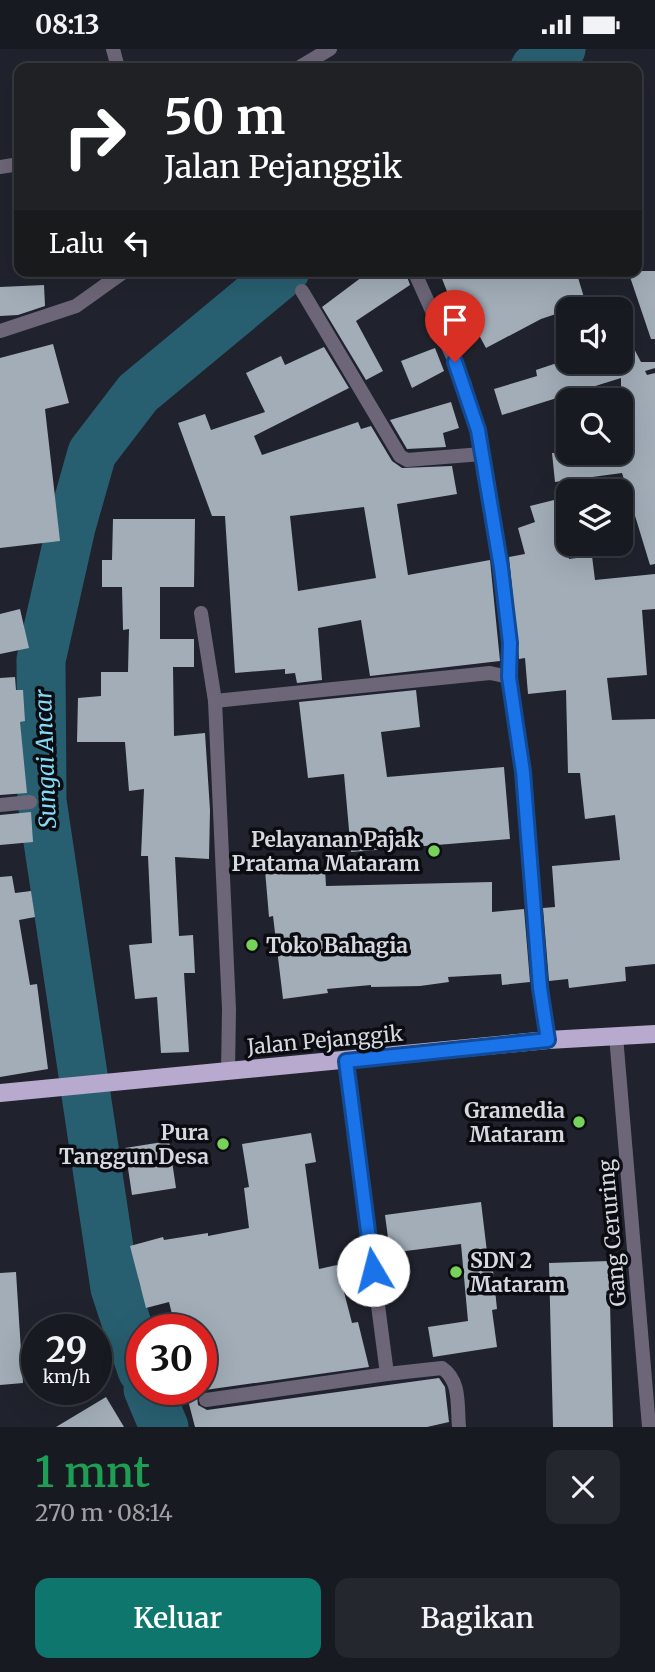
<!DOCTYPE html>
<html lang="id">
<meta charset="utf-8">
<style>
body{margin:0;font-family:Merriweather,serif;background:#25272f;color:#f1f3f6;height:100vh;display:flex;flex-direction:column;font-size:26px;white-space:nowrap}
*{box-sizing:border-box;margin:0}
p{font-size:23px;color:#9fa1a5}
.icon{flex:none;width:38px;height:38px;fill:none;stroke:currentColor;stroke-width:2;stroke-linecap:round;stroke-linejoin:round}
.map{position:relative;height:1378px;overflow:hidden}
.panel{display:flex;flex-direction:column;background:#181a22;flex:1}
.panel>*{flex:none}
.banner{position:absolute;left:14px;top:14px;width:628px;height:214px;border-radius:14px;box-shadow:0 7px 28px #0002,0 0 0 2px #363840;background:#202124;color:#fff;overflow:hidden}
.fabs{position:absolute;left:556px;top:248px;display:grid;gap:14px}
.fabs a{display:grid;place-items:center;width:77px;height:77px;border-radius:14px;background:#181a22;box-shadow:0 7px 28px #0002,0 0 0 2px #363840;font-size:35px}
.speed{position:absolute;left:21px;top:1265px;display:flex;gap:14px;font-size:35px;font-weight:700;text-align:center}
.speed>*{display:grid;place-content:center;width:91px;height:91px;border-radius:50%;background:#181a22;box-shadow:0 7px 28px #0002,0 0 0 2px #363840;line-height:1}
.speed small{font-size:18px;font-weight:400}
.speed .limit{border:10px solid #d22;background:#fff;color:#111}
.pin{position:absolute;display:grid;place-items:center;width:60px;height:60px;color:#fff;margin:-72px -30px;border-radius:50% 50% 50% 0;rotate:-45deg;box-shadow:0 0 7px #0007}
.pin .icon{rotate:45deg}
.me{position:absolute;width:77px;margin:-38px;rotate:352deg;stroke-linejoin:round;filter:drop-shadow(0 0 5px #0008)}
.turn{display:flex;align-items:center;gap:24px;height:147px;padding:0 35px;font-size:32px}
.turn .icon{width:91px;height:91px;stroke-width:2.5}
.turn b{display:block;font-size:49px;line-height:60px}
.then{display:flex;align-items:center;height:66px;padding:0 35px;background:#0003;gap:14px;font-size:26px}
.round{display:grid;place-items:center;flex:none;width:74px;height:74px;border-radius:14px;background:#25272f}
.head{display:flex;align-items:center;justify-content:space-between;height:119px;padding:0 35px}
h1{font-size:42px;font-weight:600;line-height:52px;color:#1e9e55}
.action{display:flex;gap:14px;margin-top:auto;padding:14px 35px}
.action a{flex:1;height:80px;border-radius:14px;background:#0f766e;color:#fff;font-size:28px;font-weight:600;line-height:80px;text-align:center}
.action a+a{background:#25272f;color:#f1f3f6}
.status{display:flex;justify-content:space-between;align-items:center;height:49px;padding:0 35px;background:#181a22;direction:ltr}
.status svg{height:19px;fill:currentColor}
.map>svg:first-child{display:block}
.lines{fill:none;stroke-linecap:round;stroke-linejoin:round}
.river{stroke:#285f70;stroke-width:49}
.building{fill:#a2adb8;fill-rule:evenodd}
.minor{stroke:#6d6678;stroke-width:14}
.tertiary{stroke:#6d6678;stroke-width:14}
.primary{stroke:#b8aacf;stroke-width:18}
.route-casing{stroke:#114b97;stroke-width:18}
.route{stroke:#1a73e8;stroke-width:12}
.poi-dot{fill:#77d259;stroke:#0b0c11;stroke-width:2.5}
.labels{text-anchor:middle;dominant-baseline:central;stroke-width:7;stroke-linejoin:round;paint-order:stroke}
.poi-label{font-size:21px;font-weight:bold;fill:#d7d9e0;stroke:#0b0c11;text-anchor:end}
.street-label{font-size:21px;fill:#d7d9e0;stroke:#0b0c11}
.water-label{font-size:23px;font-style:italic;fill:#83dbf7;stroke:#0b0c11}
</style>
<div class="status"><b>08:13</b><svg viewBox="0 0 49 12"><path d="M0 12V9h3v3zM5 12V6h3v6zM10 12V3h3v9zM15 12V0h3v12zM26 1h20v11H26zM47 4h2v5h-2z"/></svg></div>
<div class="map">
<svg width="655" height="1378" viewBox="0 0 655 1378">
<rect width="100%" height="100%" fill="#20232d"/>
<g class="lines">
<!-- river -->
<g class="river">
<path d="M535,19L561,0"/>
<path d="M142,1321L115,1239L42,752L41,611L71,478L92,404L138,344L285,222"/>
<path d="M148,1340L164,1378"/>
</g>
</g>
<!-- building -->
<g class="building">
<path d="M370,222H405L410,236L356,272L383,322L366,331L322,258Z"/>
<path d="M439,222H576L586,255L541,270L486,299L458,247L450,250Z"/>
<path d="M628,222H655V290H651Z"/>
<path d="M44,236L45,257L18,266L0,267V238Z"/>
<path d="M621,275L641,313H655V319L645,322L647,326L655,324V515L650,516L622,424L555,433L552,404H621V329L502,366L494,340L537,327L536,321L560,313H621Z"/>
<path d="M53,295L69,354L45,360L60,492L0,499V309Z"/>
<path d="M324,298L349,339L254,387L262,406L358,373L361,380L371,377L392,412L402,419L452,417L457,445L397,455L408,526L490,511L500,612L370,627L361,571L318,579L322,631L297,634L295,624L285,625V620L235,624L225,467H212L178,374L205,365L211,381L265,363L246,324L281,307L285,316ZM364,458L376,529L298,542L290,467Z"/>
<path d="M435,299L444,322L412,339L401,312Z"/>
<path d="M451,353L459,379L443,384L446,398L407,400L390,371Z"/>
<path d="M554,451L569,510L592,507L595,531L655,525V560L642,561L647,626L607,629L612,671L655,670V915L625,918L626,932L569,939L568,930L549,932L543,859L555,858L552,817L620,811L615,766L585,770L580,724H568L566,641L528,645L525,609L519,610L509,508L525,505L518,479L535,473L530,457Z"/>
<path d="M113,470H195L194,538H160V590H194V618H173L174,687L205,684L210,761L209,810L175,808L179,887L193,886L195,924H184L189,1003L161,1004L157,948L135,950L129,896L152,894L148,807H141L144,740L129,742L125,693H77L78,649L101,647V623H128L129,580L123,581L122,538H102V511H112Z"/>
<path d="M20,560L29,599L0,605V565Z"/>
<path d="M15,628L16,641H23L25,672L20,673L27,744L0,746V629Z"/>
<path d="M416,641L420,678L381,683L387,728L504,718L510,790L351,803L344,725L308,729L299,653Z"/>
<path d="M31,763L33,793L0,796V766Z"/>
<path d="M311,817L312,822L325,820L326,837L492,833V863L524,860L530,933L502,936L501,925L448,928L449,933L420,937L371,938V936L327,940L328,944L283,950L273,867L269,868L265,821Z"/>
<path d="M12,827L15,844L31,842L35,868L19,871L30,936L37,935L48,1020L0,1028V828Z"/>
<path d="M311,1084L316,1113L305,1115L319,1220L337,1216L352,1274L358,1273L369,1318L205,1341L197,1347L198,1356L207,1361L439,1329L445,1338L449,1373L427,1378H195L185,1340H201V1281H176L169,1253L146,1259L130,1197L163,1188L164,1191L208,1184V1187L249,1179L244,1139L249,1138L242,1095Z"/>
<path d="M169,1092L176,1139L132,1146L125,1099Z"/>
<path d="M481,1153L487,1203L491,1202L497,1260L492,1261L497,1298L433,1308L428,1278L468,1272L461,1195L390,1204L385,1166Z"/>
<path d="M609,1212L613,1378H553L549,1214Z"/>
<path d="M16,1223L23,1334L0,1336V1224Z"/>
<path d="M106,1348L124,1378H56Z"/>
</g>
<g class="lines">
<!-- minor -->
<g class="minor">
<path d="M113,0L118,19"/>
<path d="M414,222L464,333L478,381L501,519L510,594L509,628L523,723L540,939L548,991"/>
<path d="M302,242L400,407L407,411L482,405"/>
<path d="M0,282L76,257L125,222"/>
<path d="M201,564L215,652L229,960L228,1023"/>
<path d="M215,652L490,624L509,628"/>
<path d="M0,756L30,753"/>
<path d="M616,987L649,1378"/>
<path d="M346,1012L387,1325L442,1319C461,1332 457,1356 459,1378"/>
<path d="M206,1351L387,1325"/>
</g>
<!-- tertiary -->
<g class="tertiary">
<path d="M298,19L330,0"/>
<path d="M0,118L19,115"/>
</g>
<!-- primary -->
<path class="primary" d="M0,1044L548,991L655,985"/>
</g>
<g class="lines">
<defs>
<path id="route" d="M373,1221L346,1012L548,991L540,939L523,723L509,628L510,594L501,519L478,381L455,313"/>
</defs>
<!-- route casing -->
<use href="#route" class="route-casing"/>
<!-- route -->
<use href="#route" class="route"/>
</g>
<!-- markers -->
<g class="poi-dot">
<circle cx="434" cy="802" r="7"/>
<circle cx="252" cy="896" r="7"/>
<circle cx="579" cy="1073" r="7"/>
<circle cx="223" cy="1095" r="7"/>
<circle cx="456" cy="1223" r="7"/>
</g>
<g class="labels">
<!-- poi labels -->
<g class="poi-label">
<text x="420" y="790">Pelayanan Pajak<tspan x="420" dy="24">Pratama Mataram</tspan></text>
<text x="266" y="896" text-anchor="start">Toko Bahagia</text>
<text x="565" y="1061">Gramedia<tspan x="565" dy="24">Mataram</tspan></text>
<text x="209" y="1083">Pura<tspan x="209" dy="24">Tanggun Desa</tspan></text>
<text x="470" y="1211" text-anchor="start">SDN 2<tspan x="470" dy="24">Mataram</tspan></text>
</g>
<!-- street labels -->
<g class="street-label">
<text transform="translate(325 991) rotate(-5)">Jalan Pejanggik</text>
<text transform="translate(612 1184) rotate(-95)">Gang Ceruring</text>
</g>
<!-- water labels -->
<g class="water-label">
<text transform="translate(45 710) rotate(-92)">Sungai Ancar</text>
</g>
</g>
</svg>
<div class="fabs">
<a><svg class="icon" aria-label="sound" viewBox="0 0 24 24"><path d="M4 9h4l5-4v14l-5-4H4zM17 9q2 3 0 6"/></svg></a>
<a><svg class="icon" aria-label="search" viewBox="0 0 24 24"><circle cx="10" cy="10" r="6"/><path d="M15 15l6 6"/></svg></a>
<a><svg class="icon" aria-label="layers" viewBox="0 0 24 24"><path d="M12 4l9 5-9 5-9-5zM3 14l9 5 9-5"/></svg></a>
</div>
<div class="speed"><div>29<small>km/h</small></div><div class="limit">30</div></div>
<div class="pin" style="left:455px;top:313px;background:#d93025"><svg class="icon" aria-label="arrive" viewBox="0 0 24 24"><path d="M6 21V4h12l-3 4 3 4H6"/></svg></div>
<svg class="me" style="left:373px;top:1221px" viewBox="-20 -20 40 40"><circle r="19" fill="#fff"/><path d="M0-13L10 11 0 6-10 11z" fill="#1a73e8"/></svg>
<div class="banner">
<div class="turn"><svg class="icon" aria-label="right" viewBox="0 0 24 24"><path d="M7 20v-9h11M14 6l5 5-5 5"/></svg><div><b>50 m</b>Jalan Pejanggik</div></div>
<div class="then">Lalu<svg class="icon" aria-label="left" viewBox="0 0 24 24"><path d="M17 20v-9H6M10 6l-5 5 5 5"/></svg></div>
</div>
</div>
<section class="panel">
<div class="head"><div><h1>1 mnt</h1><p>270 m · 08:14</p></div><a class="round"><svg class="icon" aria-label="close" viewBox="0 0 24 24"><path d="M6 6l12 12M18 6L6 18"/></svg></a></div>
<div class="action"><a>Keluar</a><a>Bagikan</a></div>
</section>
